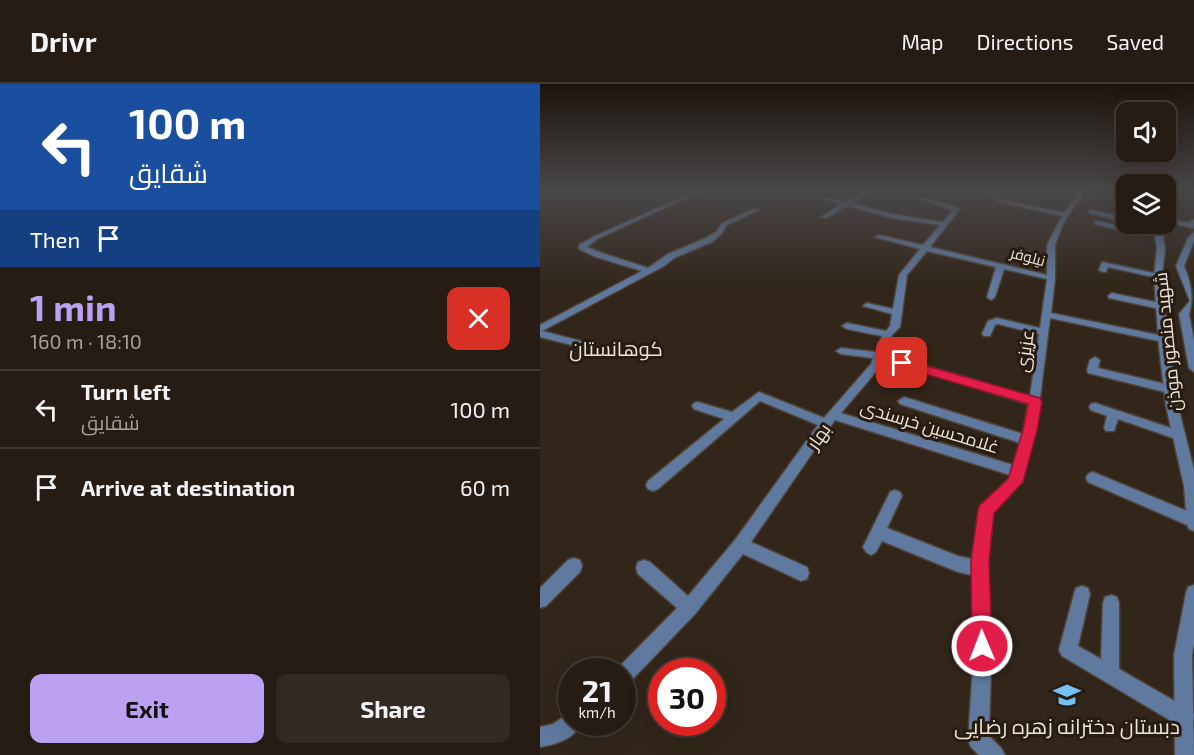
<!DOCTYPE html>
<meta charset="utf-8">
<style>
body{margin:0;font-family:"Exo 2",Cairo,sans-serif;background:#322922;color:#f1f3f6;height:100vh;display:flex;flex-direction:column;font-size:22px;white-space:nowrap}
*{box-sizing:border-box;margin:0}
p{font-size:20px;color:#a4a1a0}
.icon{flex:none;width:33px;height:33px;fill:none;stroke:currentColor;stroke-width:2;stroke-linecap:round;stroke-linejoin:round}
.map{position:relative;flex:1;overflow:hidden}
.panel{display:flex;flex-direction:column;background:#261c14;width:540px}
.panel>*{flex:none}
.hud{background:#1a4fa0;color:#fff;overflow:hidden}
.fabs{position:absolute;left:576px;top:18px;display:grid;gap:12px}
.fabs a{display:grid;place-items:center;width:60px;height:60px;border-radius:12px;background:#261c14;box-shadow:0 6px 24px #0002,0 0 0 2px #423a34;font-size:30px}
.speed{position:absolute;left:18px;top:574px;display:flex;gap:12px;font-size:30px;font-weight:700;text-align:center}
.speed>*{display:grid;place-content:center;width:78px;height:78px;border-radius:50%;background:#261c14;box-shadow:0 6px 24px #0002,0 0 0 2px #423a34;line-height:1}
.speed small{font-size:15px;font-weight:400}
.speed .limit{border:9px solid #d22;background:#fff;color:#111}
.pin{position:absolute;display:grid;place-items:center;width:51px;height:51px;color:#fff;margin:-26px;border-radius:12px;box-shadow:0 3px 9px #0006}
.me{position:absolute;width:66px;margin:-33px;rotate:359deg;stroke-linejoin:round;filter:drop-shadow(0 0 4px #0008)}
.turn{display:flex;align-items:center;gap:21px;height:126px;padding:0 30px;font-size:27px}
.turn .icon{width:78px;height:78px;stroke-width:2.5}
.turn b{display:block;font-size:42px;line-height:51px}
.then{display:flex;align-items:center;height:57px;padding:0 30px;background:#0003;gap:12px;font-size:22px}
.round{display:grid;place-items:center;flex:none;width:63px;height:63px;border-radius:12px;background:#322922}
.summary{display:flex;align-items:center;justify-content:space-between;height:102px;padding:0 30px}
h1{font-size:36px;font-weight:700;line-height:45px;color:#bca0f2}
.cta{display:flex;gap:12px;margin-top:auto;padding:12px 30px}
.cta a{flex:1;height:69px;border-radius:12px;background:#bca0f2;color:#111;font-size:24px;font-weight:700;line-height:69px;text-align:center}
.cta a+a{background:#322922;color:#f1f3f6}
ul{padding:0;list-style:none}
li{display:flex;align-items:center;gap:18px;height:78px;padding:0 30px;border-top:2px solid #423a34}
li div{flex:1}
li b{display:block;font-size:22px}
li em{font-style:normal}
header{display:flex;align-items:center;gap:36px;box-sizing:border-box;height:84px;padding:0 30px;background:#261c14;border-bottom:2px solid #423a34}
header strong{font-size:28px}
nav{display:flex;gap:33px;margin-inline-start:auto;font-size:21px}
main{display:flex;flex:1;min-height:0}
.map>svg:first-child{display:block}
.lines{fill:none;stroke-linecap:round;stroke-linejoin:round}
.minor-casing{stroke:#504439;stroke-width:3}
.tertiary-casing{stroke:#504439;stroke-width:3}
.minor{fill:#5f799f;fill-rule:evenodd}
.tertiary{fill:#5f799f;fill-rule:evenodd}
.route{fill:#e11d48;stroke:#92132f;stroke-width:1.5}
.labels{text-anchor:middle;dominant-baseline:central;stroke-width:6;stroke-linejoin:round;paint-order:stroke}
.far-street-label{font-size:15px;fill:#ebe3db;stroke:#281c10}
.street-label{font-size:18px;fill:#ebe3db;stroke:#281c10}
.neighbourhood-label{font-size:20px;fill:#ebe3db;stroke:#281c10}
.near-poi-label{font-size:21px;fill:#ebe3db;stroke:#281c10}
</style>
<header>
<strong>Drivr</strong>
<nav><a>Map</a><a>Directions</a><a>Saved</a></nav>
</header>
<main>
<section class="panel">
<div class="hud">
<div class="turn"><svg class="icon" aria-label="left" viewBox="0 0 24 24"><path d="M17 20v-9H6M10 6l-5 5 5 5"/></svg><div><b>100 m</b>شقایق</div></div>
<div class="then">Then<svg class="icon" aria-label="arrive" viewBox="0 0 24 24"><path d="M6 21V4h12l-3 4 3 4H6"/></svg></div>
</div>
<div class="summary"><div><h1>1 min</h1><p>160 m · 18:10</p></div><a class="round" style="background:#d93025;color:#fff"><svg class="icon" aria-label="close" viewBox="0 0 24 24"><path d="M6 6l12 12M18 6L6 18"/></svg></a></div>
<ul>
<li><svg class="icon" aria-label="left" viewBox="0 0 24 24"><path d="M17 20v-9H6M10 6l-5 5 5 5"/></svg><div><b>Turn left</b><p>شقایق</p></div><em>100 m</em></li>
<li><svg class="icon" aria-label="arrive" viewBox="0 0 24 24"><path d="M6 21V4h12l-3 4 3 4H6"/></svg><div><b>Arrive at destination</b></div><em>60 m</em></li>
</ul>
<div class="cta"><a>Exit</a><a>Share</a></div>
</section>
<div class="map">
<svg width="654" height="671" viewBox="0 0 654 671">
<rect width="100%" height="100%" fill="#32261a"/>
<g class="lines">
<defs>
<g id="minor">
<path d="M155,107H162L57,155L47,163L62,169L108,184L128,170L166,154L176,148L182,139L214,125L219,126L187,141L181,150L172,158L134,174L124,182L2,247L56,261V265L52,266L0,253V241L102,187L56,173L39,165V161L53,153Z"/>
<path d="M325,107H332L312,119L352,130L403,138L413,126L379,115V113L419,124V126L390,163L507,191V161L522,132L456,117L448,110L456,107H464L455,111L460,115L524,129L536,114V107H542V115L535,121L523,140L515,161V194L511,229L623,252L628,255L623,258L510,234L496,346L482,398L453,429L448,477L451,581L449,652L461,664L465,671H439L431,663L428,656L433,581L432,491L418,488L342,457L336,468L331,471L326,468L323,463L350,408L355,406L360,408L362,412L347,444L418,472L432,475L439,426L441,421L469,395L470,391L295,336L211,458L267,483L269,489L267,495L261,497L203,470L155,530L89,599L82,601V588H74L137,524L98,490L96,484L98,478L104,476L110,478L148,512L195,456L278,341L220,317L118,405L113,407L108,405L106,401L108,397L184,335L154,325L152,322L154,319L158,318L192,328L219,308L284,334L331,280L333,274L301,270L296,267L301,264L336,268L342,252L307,245L302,242L307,239L346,247L350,242L352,230L323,222L327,219L353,225L359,191L380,165L335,153L339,151L383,161L400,141L352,134L307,122L286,134L281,133L301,120L275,113V111L306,118ZM387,167L456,183L447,213L451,216L455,213L464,185L507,195L500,244L457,234L448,237L442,250L444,252H450L455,241L458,240L499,250L490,312L345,270L352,251L360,243L367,191ZM343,276L488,320L483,350L364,313L358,317L360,320L480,359L473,381L301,329L340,283Z"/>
<path d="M577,109L586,111V115L575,112Z"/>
<path d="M551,126L586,134V138L549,129L548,128Z"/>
<path d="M652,136H654V140L649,138Z"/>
<path d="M557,137L590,144L593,140H599L598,142L626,150L623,152L596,145L592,149L555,140V138Z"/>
<path d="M562,178L618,190L622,192L618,194L568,183L566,188H563L559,186Z"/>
<path d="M572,209L620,219L624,222L620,225L569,214L568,212Z"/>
<path d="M555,273L560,276L558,284L629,301L635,305L629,309L548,289L547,286L550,276Z"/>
<path d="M555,319L643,348L645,351L643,354L639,356L578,335L574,347H566L564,344L567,332L551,326L549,323L551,320Z"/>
<path d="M553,388L654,430V444L548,398L546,394L548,390Z"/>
<path d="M34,474L40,476L42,482L40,488L6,522L0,524V504L28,476Z"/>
<path d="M542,502L548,504L550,510L538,562L561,575L563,519L565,513L571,511L577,513L579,519V585L652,627L654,631L652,641L645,644L638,641L522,572L519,566L534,510L536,504Z"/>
<path d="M32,627V639H41C34,656 16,660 0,663V643L13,640Z"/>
</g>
<g id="tertiary">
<path d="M627,107H633L626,114V109Z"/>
<path d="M626,117L629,119L636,134L635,136L654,140L653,144L634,140L630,147L623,153L625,164L622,192L629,263L638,322L654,386V447L649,445L647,440L644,402L626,322L619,263L614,192L617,164L615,152L625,145L630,134L626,125Z"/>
<path d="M654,148V156L644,182C651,198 654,215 649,230L654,257V288L649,284L639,230L650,217L636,182L648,154Z"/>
<path d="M654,501V560L652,571L654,671H635L634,571L646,509L648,503Z"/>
</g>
</defs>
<!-- minor casing -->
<use href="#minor" class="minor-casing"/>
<!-- tertiary casing -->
<use href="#tertiary" class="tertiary-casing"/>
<!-- minor -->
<use href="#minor" class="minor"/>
<!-- tertiary -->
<use href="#tertiary" class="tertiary"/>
</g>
<!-- sky -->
<linearGradient id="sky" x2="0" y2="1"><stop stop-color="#1c150e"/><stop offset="0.53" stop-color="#494749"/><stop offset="1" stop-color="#494749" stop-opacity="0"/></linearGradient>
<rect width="654" height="201" fill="url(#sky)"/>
<!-- route -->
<path class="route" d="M362,275L500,314L502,318L497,346L483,398L454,429L449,477L452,562L449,569L442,572L435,569L432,562L431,477L438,426L440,421L468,395L483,346L488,320L358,282V276Z"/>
<!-- icons -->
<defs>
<symbol id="school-bare" viewBox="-9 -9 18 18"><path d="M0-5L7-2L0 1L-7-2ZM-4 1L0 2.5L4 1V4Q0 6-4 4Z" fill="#76c0f7" stroke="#281c10" stroke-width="2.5" paint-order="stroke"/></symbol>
</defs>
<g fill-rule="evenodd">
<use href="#school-bare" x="508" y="592" width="38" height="38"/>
</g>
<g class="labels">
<!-- far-street labels -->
<g class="far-street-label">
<text transform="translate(488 172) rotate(15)">نیلوفر</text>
</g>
<!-- street labels -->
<g class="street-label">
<text transform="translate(627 258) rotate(-96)">شهید منصور موذن</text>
<text transform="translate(484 267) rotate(-82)">عزیزی</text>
<text transform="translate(390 342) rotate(17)">غلامحسین خرسندی</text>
<text transform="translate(278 352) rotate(-55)">بهار</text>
</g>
<!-- neighbourhood labels -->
<g class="neighbourhood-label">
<text x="76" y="264">کوهانستان</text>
</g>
<!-- near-poi labels -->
<g class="near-poi-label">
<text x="527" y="641">دبستان دخترانه زهره رضایی</text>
</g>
</g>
</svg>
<div class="fabs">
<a><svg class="icon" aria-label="sound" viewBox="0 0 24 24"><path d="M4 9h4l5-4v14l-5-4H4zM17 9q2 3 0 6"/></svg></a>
<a><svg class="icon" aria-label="layers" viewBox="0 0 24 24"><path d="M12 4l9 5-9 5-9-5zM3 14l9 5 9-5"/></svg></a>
</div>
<div class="speed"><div>21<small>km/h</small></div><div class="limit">30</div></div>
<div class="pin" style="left:362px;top:279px;background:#d93025"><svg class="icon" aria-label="arrive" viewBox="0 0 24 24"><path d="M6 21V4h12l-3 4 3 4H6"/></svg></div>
<svg class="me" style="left:442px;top:562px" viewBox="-20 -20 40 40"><circle r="17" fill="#e11d48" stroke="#fff" stroke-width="3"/><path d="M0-11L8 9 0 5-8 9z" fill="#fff"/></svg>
</div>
</main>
